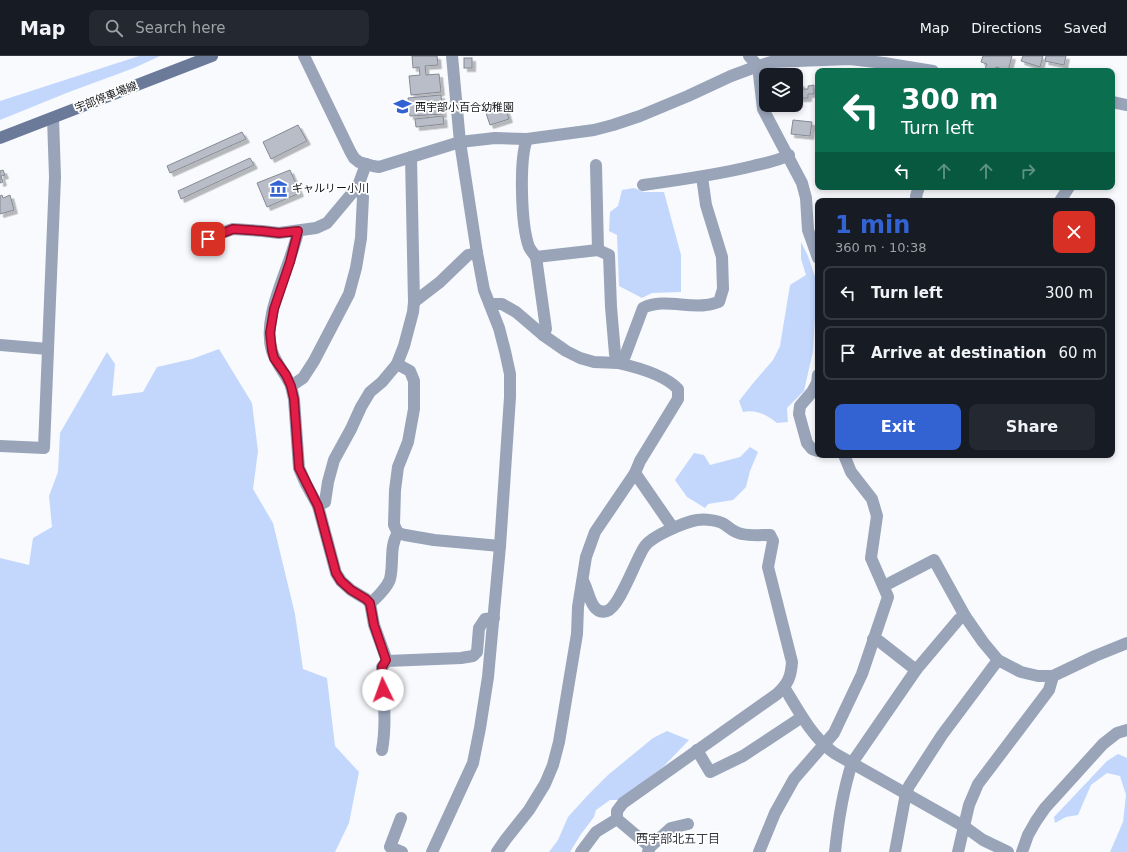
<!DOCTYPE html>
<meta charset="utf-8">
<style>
body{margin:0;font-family:"DejaVu Sans","Noto Sans JP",sans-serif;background:#242831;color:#f1f3f6;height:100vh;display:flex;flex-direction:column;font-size:15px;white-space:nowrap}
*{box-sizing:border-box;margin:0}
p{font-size:13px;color:#9ea1a6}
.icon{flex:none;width:22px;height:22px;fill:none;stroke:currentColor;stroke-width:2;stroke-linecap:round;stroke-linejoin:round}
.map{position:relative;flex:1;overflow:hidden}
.details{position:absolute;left:815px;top:142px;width:300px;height:260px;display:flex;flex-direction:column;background:#171b24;border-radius:8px;box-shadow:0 2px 6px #0003}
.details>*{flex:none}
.hud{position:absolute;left:815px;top:12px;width:300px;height:122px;border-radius:8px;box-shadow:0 2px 6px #0003;background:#0b6e4f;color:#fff;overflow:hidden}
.buttons{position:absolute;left:759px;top:12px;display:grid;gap:8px}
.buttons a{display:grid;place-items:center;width:44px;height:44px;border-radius:8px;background:#171b24;box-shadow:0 2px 6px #0003;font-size:20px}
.pin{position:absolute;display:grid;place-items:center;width:34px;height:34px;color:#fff;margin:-17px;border-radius:8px;box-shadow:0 2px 6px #0006}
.me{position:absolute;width:44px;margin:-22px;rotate:357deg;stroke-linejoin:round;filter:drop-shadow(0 0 3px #0008)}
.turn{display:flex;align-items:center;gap:14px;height:84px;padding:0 20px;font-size:18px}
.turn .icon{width:52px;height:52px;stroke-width:2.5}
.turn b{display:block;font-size:28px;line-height:34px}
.lanes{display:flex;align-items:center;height:38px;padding:0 20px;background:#0003;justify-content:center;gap:20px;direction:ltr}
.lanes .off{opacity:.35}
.round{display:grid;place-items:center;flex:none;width:42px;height:42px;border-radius:8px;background:#242831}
.overview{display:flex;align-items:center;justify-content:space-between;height:68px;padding:0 20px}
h1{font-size:24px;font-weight:800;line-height:30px;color:#3363d2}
.cta{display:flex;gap:8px;margin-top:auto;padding:8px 20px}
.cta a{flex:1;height:46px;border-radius:8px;background:#3363d2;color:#fff;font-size:16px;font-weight:800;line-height:46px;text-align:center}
.cta a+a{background:#242831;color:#f1f3f6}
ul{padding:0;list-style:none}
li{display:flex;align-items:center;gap:12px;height:54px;margin:0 8px 6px;padding:0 12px;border:2px solid #363941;border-radius:8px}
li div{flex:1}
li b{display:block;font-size:15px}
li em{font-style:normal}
header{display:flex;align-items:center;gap:24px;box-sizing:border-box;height:56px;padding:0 20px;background:#171b24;border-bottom:1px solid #363941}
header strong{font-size:19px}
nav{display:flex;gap:22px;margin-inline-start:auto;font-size:14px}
.search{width:280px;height:36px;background:#242831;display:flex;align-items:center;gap:10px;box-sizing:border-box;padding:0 14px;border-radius:8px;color:#9ea1a6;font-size:15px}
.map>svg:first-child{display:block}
.green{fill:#c3d7fd}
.building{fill:#b8bdc7;stroke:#868a94;filter:url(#shadow)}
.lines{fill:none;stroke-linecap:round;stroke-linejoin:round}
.street{stroke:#99a4b9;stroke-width:12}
.secondary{stroke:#6b7a99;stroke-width:12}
.route-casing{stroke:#92132f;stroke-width:10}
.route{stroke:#e11d48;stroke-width:7}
.labels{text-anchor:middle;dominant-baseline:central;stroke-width:3.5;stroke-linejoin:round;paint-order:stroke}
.street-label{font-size:11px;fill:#141619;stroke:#fff}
.poi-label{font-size:11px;fill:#141619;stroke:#fff;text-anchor:start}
.neighbourhood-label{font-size:12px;fill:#32363e;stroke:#fff}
</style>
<header>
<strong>Map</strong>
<div class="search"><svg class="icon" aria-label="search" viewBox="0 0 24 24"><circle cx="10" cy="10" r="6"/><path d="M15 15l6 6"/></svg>Search here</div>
<nav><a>Map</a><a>Directions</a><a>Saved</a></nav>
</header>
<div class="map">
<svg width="1127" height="796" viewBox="0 0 1127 796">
<defs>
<filter id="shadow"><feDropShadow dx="3.5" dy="3.5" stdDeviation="0" flood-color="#0004"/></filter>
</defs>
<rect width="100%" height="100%" fill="#f8fafe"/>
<!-- green -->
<g class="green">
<path d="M139,0H160L134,12L69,36L0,64V45Z"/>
<path d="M634,132L644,136H664L681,199V236L652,237L642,242L619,230L617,179L609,175L610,156L618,150L622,134Z"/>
<path d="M801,186L808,200L817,227L813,295L804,335L787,352L788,366L777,367C767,359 756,353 743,356L739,345L754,326L773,304L780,290L790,229L806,219L801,203Z"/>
<path d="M219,293L252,347L258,395L253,433L273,467L295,558L303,613L327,622L335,690L359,716L349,767L335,796H0V502L29,509L33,482L52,471L49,440L58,416L60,377L107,296L115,308L112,340L143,336L157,311L192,303Z"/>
<path d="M750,391L758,396L750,415L746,431L733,444L708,448L705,452L687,441L675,424L694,397L704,399L710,409L740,401Z"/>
<path d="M667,675L689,684L663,711L619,744H610L596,754L594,761L581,778L570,796H549L558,784L568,761L587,740L608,719L653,682Z"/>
<path d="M1118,698L1127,702V796H1110L1123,766L1126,739L1120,720L1107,717L1091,729L1078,759L1066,761L1055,767L1054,761L1107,705Z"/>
</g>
<!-- building -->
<g class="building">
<path d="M412,0H437L438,9L425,10L426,19L439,18L441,36L411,39L409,20L420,19L419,11L413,12Z"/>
<path d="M983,0H1012L1008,15L996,11L995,15H993L985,13L987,8L981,6Z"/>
<path d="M1023,0H1043L1040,11L1021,5Z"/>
<path d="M1046,0H1066L1064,9L1045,5Z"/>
<rect x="464" y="2" width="8" height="10"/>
<path d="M801,27V33H808V30L814,29V38H808V42H796V28Z"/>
<path d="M441,39L443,58L410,60L408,42Z"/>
<path d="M504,48L509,63L490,69L485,54Z"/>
<path d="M443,60L444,68L416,71L415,63Z"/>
<path d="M793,64L812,66L810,80L791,78Z"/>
<path d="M298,69L307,85L271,103L263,86Z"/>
<path d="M242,76L246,83L170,117L167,110Z"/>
<path d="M250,102L254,109L181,143L178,135Z"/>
<path d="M3,114L5,119L1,120L3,126L0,127V115Z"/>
<path d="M290,114L300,137L267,151L257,127Z"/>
<path d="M2,139L3,142L10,139L14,154L0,158V140Z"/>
</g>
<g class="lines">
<!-- street -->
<g class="street">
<path d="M304,0L350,95L354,102L359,106L373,110L379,111L460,86L495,82L527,83L594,74L613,69L640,60L688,40L731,20L758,10L771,6L850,3L884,7L933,15"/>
<path d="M749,0L758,10L763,53L802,127L806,142L808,174L818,202"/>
<path d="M1112,46L1127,49"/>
<path d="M527,83C519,104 521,169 529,191C531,195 534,198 536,201L546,273L543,279"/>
<path d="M366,108L358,130L363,141L361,182L356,212L349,238L314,305L303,322L291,330L294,343L299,412L306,428L318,450L336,517L341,525L351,534L366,543L370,547L374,569L387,605L382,611C383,639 387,667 382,694"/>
<path d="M643,129C680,124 717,119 753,110C765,107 778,105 789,99"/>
<path d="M917,145L916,140L919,131"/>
<path d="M1060,145L1069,131"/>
<path d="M197,188L224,176L233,173L262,175L279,177L316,172L327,167L358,130"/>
<path d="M536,201L598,194"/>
<path d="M414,246L440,226L468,199L477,197"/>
<path d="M490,248H502L516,256L543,279L566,295L580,302L594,306L618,307L625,300L643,252C662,242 686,252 706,249C710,249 715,247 719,246L723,233L722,201L706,149L702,121"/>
<path d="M0,289L48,293"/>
<path d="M397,308L410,315L414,325V353L408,386L398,411L395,434L394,469L398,477L405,479L434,484L500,490"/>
<path d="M818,319L817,327L812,336L800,350L799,358L807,387L812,393L818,395"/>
<path d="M291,330C286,318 276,308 272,295C261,259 291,211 298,175"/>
<path d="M0,390L44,392L55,121L53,62"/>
<path d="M635,417L673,472"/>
<path d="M318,450L325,446L328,426L334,404L351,373L361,351L370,336L382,326L397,308L404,290L413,256L414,246L411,101"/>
<path d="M884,530L934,504L965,560L983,586L998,604L1021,616L1038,620H1053L1095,600L1127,587"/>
<path d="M370,547C376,543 388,530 390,523C394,508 389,490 398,477"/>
<path d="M873,583L879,585L916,614"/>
<path d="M387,605L461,602L473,600L477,596L479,572L485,563L494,562"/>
<path d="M784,631C798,654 812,681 834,697L965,771L983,784L1008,796"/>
<path d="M697,694L710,716L743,700L802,661"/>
<path d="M401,762L390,791L402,796"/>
<path d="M617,763L650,791"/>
<path d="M432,796L473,707L480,672L488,621L500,490L510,341V318L505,295L499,272L484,234L477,197L460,86L452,0"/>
<path d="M497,796L506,783L529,754L545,728L553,709L559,686L577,578L578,551L586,501L595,476L635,417L640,405L678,343V333C665,319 636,311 618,307L615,298L611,251L609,199L598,194L596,109"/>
<path d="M581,796L596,776L617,763V755L623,747L777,638C788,628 791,621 792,606L768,511L773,485L770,479C761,479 751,480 742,478C734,477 730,472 724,468C717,464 705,463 697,464C685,466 652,480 645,490C636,502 620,551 607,555C590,560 589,533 583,525"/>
<path d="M648,796L650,791L671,772L688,768"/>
<path d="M759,796L775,757L794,723L834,677L862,618L888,541L871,502L877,460L872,443L851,416L844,399"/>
<path d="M835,796C838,766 843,735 852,707L916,614L959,563L965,560"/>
<path d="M895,796L906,737L909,730L942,679L998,604"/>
<path d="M958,796L969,749L978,728L1049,634L1053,620"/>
<path d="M1022,796L1028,779L1036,765L1045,752L1103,688L1117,677L1127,674"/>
</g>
<!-- secondary -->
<path class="secondary" d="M0,82L212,0"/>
</g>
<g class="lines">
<defs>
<path id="route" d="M208,183L233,173L262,175L279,177L298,175L290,206L274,253L270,277L272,294L274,302L286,319L291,330L294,343L299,412L318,450L336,517L341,525L351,534L366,543L370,547L374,569L386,604L382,611L383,634"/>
</defs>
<!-- route casing -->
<use href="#route" class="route-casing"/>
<!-- route -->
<use href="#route" class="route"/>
</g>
<!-- icons -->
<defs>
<symbol id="school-bare" viewBox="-9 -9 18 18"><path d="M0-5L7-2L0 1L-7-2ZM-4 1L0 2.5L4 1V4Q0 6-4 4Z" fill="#3363d2" stroke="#fff" stroke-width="2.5" paint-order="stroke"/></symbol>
<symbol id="museum-bare" viewBox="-9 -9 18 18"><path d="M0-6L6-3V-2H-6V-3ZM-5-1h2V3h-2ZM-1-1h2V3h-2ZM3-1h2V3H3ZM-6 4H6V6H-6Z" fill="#3363d2" stroke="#fff" stroke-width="2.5" paint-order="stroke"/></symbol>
</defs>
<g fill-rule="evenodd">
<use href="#school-bare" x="390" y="38" width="25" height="25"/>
<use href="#museum-bare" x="266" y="120" width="25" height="25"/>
</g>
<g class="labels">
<!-- street labels -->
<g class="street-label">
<text transform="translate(106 41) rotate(-21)">宇部停車場線</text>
</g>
<!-- poi labels -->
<g class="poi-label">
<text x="415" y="51">西宇部小百合幼稚園</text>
<text x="292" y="132">ギャルリー小川</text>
</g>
<!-- neighbourhood labels -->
<g class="neighbourhood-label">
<text x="678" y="783">西宇部北五丁目</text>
</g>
</g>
</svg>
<div class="buttons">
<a><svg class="icon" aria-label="layers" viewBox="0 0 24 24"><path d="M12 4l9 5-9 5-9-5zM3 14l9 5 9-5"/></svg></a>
</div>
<div class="pin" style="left:208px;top:183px;background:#d93025"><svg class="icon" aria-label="arrive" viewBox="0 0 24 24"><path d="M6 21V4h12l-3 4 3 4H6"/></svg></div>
<svg class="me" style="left:383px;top:634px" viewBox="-20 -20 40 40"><circle r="19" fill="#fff"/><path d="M0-13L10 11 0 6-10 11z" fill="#e11d48"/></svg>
<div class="hud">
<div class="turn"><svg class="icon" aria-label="left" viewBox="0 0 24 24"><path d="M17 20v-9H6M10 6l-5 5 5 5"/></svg><div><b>300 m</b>Turn left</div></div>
<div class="lanes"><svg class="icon" aria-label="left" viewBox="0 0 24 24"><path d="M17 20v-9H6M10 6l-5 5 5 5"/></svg><svg class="icon off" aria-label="ahead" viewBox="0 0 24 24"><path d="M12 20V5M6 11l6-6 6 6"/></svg><svg class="icon off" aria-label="ahead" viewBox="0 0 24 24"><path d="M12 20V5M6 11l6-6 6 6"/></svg><svg class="icon off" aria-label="right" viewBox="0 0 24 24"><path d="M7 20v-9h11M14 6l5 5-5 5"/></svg></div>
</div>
<section class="details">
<div class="overview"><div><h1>1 min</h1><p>360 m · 10:38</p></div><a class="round" style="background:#d93025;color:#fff"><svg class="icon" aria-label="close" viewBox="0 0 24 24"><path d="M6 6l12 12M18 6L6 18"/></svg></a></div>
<ul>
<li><svg class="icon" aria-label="left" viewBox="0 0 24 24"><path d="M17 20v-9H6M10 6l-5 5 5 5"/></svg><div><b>Turn left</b></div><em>300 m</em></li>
<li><svg class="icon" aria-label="arrive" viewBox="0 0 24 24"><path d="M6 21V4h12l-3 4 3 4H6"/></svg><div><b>Arrive at destination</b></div><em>60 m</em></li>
</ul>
<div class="cta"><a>Exit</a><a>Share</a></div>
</section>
</div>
